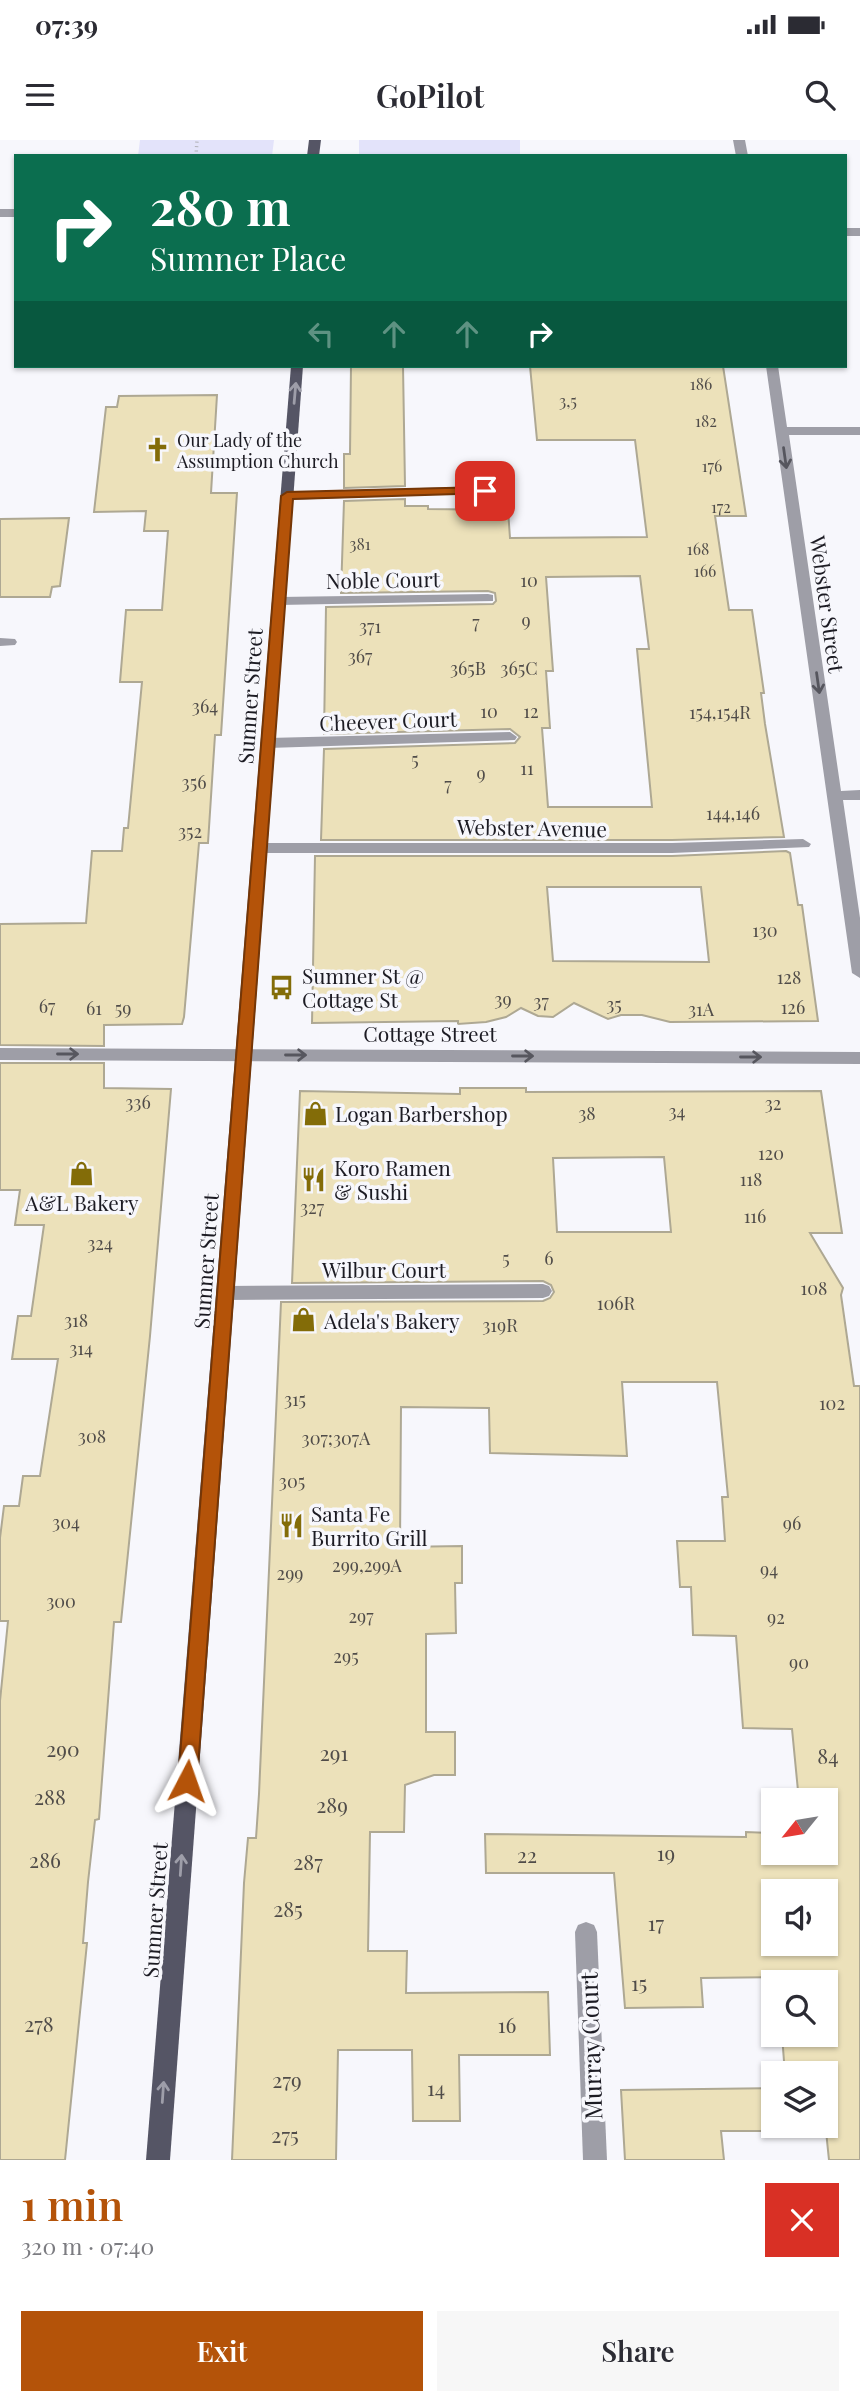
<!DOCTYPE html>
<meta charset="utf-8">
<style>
body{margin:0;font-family:"Playfair Display",serif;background:#f7f7f7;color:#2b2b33;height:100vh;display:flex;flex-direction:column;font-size:26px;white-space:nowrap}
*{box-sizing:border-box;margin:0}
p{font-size:23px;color:#7c7c81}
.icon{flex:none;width:38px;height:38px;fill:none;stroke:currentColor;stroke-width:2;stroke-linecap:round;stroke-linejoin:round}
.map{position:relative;height:2020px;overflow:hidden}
.drawer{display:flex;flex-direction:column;background:#fff;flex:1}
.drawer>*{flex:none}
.top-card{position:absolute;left:14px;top:14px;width:833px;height:214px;border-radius:0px;box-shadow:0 2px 5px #0004;background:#0b6e4f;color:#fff;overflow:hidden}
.needle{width:46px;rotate:240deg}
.buttons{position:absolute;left:761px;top:1648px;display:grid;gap:14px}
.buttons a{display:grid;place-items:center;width:77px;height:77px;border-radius:0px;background:#fff;box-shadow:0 2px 5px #0004;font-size:35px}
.pin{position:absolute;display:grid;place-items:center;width:60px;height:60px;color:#fff;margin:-30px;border-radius:14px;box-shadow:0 4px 10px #0006}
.me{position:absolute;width:77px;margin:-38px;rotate:4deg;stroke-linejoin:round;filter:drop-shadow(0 0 5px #0008)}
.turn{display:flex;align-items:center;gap:24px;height:147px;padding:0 21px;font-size:32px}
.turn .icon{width:91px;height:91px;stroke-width:2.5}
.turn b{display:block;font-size:49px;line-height:60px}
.lanes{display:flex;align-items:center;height:66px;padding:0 21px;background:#0003;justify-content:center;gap:35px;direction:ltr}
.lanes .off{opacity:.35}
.round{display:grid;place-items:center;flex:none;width:74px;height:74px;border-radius:0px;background:#f7f7f7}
.summary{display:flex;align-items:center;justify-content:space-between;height:119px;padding:0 21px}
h1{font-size:42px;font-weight:600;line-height:52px;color:#b45309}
.action{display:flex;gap:14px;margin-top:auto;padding:14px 21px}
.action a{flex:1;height:80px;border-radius:0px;background:#b45309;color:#fff;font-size:28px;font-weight:600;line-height:80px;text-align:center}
.action a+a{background:#f7f7f7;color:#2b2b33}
.status{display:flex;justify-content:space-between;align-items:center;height:49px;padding:0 35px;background:#fff;direction:ltr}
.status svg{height:19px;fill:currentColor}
header{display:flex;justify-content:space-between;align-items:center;height:91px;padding:0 21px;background:#fff;font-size:32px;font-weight:600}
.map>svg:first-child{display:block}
.green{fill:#e3e3fa}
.building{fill:#ece1ba;stroke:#aea893;stroke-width:2;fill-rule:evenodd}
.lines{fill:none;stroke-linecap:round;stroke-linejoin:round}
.path{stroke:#b2b2b8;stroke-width:3.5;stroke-dasharray:1 3.5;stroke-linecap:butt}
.minor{fill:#9e9ea7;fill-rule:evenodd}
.major{fill:#555565;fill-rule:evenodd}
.oneway{stroke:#9e9ea9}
.oneway2{stroke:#56565e}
.route{fill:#b45309;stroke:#753606;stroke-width:2}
.labels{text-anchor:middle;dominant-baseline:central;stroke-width:7;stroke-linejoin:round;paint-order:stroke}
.far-number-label{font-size:16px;fill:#504c49}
.far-poi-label{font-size:18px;fill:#1c1b23;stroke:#f7f7fc;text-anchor:start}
.number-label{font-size:18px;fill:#504c49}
.street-label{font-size:21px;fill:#1c1b23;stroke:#f7f7fc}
.poi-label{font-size:21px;fill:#1c1b23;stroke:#f7f7fc;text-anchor:start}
.near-number-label{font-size:21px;fill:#504c49}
.near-street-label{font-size:24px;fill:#1c1b23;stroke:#f7f7fc}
</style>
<div class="status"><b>07:39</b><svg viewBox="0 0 49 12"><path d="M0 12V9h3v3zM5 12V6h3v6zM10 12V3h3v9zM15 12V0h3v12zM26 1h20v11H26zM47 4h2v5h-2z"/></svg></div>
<header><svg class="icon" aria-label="menu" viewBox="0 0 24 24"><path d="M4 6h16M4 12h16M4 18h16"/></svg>GoPilot<svg class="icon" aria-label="search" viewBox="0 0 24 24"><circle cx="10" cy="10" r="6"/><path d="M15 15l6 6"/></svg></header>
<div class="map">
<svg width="860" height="2020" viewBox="0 0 860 2020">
<rect width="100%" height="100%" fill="#f7f7fc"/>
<!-- green -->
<g class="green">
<path d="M140,0H274L272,16H138Z"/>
<rect x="359" y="0" width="161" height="16"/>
</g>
<!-- building -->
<g class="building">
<path d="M351,226H403L405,346L344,348V314H350Z"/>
<path d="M530,226H723L746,376H715L729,470H752L764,553H761L765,584L784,697L672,700H321L324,609L515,603L520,597L510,589L324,594L326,467L493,464L496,461L495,453L488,451L341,453L344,361L405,359V366H428V369L508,370L510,398L647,397L635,300H537ZM640,436L649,509H637L652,667H548L542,588H550L546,531H553L546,437Z"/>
<path d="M217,255L211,353H237L221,595H215L208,703H199L184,877L182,884L104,885V906L0,905V784L86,783L92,711H122L124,688H128L142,542H120L126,470H162L168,391H144L146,371L94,372L106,267H117L119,256Z"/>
<path d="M69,378L60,446L52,447L50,457H0V379Z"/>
<path d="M786,711L790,713L798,765H802L818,881L670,882L642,875H621L608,879L574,863L553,877L538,876L521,868L506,877L486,882L458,884V881L312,883L315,716H672ZM547,747H701L709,822L553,821Z"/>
<path d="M0,923H104V948L171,949L150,1196L121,1482H114L99,1679L95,1680L88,1742L83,1803H87L65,2020H0V1561L8,1481H0V1398L4,1366H19L23,1336H40L58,1219H12L18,1176H31L44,1085H15L20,1050H0Z"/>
<path d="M460,948H526V952L821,951L842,1093H810L843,1148L841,1155L854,1246H860V2020H829L826,1991H721L724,2020H625L621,1950L774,1948V1986H826V1934H785L782,1895H826V1843H777V1837L701,1838L703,1867L625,1868L614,1733H486L485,1694L746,1697V1692L774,1693V1713H826V1661H799L792,1589L743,1588L736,1496L693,1495L691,1447H680L677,1401H725L722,1357H728L717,1242H622L627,1316L490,1313L489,1268L401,1267L400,1407L462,1406V1443H455L456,1493L426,1494V1592H455V1635H434L405,1645L404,1692H370L368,1811H407L406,1853L548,1852L550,1915H459L460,1981H413L412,1910H338L336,2020H232L244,1743L248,1698H256L259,1654L281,1162L543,1161L550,1158L554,1152L551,1145L543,1141L292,1143L300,951L460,954ZM664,1017L671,1092H557L553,1018ZM774,1752H826V1804H774Z"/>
</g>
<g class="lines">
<!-- path -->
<path class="path" d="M196,16L197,0"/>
<!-- minor -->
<g class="minor">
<path d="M733,0H745L748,16H736Z"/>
<rect x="0" y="69" width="16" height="8"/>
<rect x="845" y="88" width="15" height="8"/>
<path d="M766,226H778L787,287H860V295H789L841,651L860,650V660H843L860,778V838L852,833Z"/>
<path d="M485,346L490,347V353L287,360L280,356L287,352Z"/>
<path d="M488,454L493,455V461L279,465L272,461L279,457Z"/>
<path d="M0,498L15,499L17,502L15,505L0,506Z"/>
<path d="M510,592L517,597L515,600L268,608L260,603L268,598Z"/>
<path d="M803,699L811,704L809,707L672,713H260L252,708L260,703H672Z"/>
<path d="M0,908L860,912V924L0,920Z"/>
<path d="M543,1144L549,1146L552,1151L549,1156L543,1158L225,1160L219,1158L216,1153L219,1148L225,1146Z"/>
<path d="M586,1782L594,1785L597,1792L607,2020H583L575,1792L578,1785Z"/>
</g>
<!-- major -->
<g class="major">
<path d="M309,0H321L319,16H307Z"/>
<path d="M291,226H303L170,2020H146Z"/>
</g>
</g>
<!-- one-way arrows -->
<defs><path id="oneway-shaft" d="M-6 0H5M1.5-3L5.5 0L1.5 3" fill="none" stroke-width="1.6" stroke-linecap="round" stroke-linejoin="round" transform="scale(1.75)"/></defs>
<g class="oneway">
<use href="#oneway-shaft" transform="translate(295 253) rotate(-85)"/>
<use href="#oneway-shaft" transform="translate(181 1725) rotate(-86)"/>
<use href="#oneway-shaft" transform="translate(163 1952) rotate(-86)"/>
</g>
<g class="oneway2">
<use href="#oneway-shaft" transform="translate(785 318) rotate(82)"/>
<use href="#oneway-shaft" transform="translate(818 543) rotate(82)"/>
<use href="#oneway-shaft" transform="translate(68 914)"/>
<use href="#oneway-shaft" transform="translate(296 915)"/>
<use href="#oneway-shaft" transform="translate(523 916)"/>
<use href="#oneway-shaft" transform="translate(751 917)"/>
</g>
<!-- route -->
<path class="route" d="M485,347L491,351L490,353L293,359L197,1641L194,1647L187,1649L180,1647L178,1641L281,356L287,352Z"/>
<!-- icons -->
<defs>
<symbol id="church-bare" viewBox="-9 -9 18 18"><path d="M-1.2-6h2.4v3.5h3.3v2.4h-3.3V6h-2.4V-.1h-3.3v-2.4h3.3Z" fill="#836c08" stroke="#f7f7fc" stroke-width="2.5" paint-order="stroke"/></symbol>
<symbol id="bus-bare" viewBox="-9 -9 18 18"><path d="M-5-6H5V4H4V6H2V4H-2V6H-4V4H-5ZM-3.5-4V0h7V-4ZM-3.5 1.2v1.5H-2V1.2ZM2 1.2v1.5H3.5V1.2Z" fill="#836c08" stroke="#f7f7fc" stroke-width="2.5" paint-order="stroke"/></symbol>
<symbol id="shop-bare" viewBox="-9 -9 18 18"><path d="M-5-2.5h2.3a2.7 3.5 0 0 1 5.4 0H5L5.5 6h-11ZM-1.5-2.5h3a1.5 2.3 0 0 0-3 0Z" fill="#836c08" stroke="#f7f7fc" stroke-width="2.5" paint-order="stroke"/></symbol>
<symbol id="restaurant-bare" viewBox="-9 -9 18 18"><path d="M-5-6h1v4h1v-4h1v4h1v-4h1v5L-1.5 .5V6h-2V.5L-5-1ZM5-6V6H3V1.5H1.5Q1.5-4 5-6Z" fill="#836c08" stroke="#f7f7fc" stroke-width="2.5" paint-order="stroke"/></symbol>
</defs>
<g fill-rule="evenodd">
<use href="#church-bare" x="140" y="292" width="35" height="35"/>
<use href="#bus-bare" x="264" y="830" width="35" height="35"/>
<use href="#shop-bare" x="298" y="956" width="35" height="35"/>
<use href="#shop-bare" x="64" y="1016" width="35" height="35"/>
<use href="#restaurant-bare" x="296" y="1022" width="35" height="35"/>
<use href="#shop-bare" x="286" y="1162" width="35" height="35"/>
<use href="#restaurant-bare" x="274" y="1368" width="35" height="35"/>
</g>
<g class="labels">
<!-- far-number labels -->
<g class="far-number-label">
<text x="701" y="243">186</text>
<text x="568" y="260">3,5</text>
<text x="706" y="280">182</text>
<text x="712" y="325">176</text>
<text x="721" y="366">172</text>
<text x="360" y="403">381</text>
<text x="698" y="408">168</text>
<text x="705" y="430">166</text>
</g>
<!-- far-poi labels -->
<g class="far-poi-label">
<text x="177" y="300">Our Lady of the<tspan x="177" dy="21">Assumption Church</tspan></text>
</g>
<!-- number labels -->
<g class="number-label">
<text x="529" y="440">10</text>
<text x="526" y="480">9</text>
<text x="476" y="482">7</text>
<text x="370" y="486">371</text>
<text x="360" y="516">367</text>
<text x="468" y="528">365B</text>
<text x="519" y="528">365C</text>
<text x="205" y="566">364</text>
<text x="489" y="571">10</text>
<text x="531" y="571">12</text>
<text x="720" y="572">154,154R</text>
<text x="415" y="619">5</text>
<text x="527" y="628">11</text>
<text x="481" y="633">9</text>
<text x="194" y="642">356</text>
<text x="448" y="644">7</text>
<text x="733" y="673">144,146</text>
<text x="190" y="691">352</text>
<text x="765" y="790">130</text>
<text x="789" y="837">128</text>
<text x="503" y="859">39</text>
<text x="541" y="861">37</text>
<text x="614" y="864">35</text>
<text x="47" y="866">67</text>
<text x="793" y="867">126</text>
<text x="94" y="868">61</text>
<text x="123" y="868">59</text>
<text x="701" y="869">31A</text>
<text x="138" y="962">336</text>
<text x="773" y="963">32</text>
<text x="677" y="971">34</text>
<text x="587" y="973">38</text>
<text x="771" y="1013">120</text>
<text x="751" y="1039">118</text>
<text x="312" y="1067">327</text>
<text x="755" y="1076">116</text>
<text x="100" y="1103">324</text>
<text x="506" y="1118">5</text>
<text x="549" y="1118">6</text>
<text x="814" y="1148">108</text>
<text x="616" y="1163">106R</text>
<text x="76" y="1180">318</text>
<text x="500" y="1185">319R</text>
<text x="81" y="1208">314</text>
<text x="295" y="1259">315</text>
<text x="832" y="1263">102</text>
<text x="92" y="1296">308</text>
<text x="336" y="1298">307;307A</text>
<text x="292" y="1341">305</text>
<text x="66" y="1382">304</text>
<text x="792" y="1383">96</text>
<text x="367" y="1425">299,299A</text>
<text x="769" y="1429">94</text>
<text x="290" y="1433">299</text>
<text x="61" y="1461">300</text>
<text x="361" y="1476">297</text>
<text x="776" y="1477">92</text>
<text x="346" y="1516">295</text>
<text x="799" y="1522">90</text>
</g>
<!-- street labels -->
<g class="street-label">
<text transform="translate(383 439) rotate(-1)">Noble Court</text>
<text transform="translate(828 464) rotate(82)">Webster Street</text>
<text transform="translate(249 556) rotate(-86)">Sumner Street</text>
<text transform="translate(388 580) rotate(-2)">Cheever Court</text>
<text transform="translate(532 687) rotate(1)">Webster Avenue</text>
<text x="430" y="893">Cottage Street</text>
<text transform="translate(205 1121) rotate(-86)">Sumner Street</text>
<text x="384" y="1129">Wilbur Court</text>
<text transform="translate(154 1770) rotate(-86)">Sumner Street</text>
</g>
<!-- poi labels -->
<g class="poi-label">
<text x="302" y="835">Sumner St @<tspan x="302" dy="24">Cottage St</tspan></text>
<text x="335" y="973">Logan Barbershop</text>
<text x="334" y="1027">Koro Ramen<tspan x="334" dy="24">&amp; Sushi</tspan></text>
<text x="82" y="1062" text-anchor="middle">A&amp;L Bakery</text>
<text x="324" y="1180">Adela's Bakery</text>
<text x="311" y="1373">Santa Fe<tspan x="311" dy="24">Burrito Grill</tspan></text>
</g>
<!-- near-number labels -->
<g class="near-number-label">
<text x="63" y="1608">290</text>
<text x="334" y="1612">291</text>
<text x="828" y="1615">84</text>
<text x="50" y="1656">288</text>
<text x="332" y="1664">289</text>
<text x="666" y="1712">19</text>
<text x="527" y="1714">22</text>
<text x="45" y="1719">286</text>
<text x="308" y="1721">287</text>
<text x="288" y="1768">285</text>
<text x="656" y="1782">17</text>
<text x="639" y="1842">15</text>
<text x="39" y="1883">278</text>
<text x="507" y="1884">16</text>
<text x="287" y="1939">279</text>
<text x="436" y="1947">14</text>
<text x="285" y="1994">275</text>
</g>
<!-- near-street labels -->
<g class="near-street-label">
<text transform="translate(590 1906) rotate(-92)">Murray Court</text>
</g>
</g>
</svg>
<div class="buttons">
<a><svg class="needle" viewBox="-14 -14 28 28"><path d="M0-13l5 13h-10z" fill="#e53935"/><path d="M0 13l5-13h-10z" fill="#7c7c81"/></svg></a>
<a><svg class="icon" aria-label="sound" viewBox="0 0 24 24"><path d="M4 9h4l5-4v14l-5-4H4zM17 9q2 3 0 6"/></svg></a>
<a><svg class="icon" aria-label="search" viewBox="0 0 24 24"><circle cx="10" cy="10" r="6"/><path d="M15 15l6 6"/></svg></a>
<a><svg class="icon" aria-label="layers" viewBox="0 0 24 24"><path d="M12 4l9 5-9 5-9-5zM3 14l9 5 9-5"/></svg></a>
</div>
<div class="pin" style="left:485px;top:351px;background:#d93025"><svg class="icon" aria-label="arrive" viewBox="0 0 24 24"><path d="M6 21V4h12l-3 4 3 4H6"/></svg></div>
<svg class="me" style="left:187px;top:1641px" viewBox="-20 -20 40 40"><path d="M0-17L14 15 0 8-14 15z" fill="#b45309" stroke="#fff" stroke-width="4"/></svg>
<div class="top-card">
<div class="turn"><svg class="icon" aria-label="right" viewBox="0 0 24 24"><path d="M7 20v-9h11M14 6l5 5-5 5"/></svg><div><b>280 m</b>Sumner Place</div></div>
<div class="lanes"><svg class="icon off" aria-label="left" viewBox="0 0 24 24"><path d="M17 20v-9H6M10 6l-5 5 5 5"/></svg><svg class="icon off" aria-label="ahead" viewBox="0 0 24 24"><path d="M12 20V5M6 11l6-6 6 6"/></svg><svg class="icon off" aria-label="ahead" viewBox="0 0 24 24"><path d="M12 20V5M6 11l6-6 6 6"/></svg><svg class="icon" aria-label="right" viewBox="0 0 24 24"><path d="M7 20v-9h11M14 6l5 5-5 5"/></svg></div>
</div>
</div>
<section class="drawer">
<div class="summary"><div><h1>1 min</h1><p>320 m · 07:40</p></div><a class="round" style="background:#d93025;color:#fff"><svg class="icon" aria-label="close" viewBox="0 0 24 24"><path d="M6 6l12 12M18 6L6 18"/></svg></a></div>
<div class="action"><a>Exit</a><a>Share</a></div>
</section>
